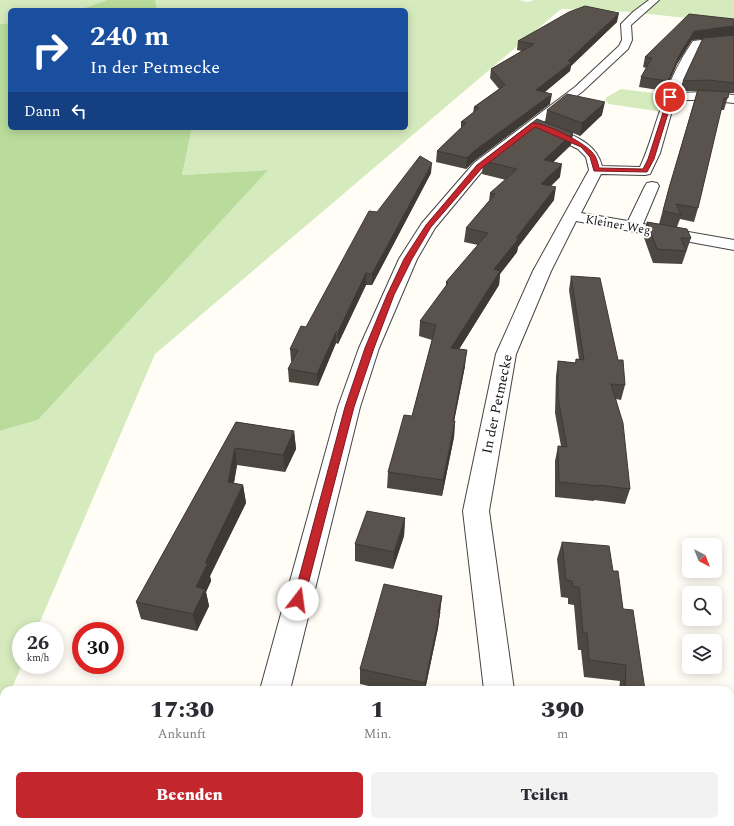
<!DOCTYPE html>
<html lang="de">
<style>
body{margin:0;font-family:Spectral,serif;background:#f2f2f3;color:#2b2b33;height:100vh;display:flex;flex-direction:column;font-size:15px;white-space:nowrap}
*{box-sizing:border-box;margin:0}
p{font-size:13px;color:#7c7c81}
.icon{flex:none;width:22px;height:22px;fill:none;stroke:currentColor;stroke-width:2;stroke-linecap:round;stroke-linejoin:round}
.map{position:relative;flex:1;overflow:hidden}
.side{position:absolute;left:0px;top:686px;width:734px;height:140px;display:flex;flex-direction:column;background:#fff;border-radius:12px 12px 0 0;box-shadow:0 2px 10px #0003}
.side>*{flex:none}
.top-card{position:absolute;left:8px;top:8px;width:400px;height:122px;border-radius:6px;box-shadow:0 2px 10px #0003;background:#1a4fa0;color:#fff;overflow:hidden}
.needle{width:26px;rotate:138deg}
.controls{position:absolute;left:682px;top:538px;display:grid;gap:8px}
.controls a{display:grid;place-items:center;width:40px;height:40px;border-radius:6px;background:#fff;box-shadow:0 2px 10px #0003;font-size:20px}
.speed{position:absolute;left:12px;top:622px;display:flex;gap:8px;font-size:20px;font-weight:700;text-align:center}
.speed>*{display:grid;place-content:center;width:52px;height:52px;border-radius:50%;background:#fff;box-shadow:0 2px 10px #0003;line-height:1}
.speed small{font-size:10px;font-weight:400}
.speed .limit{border:6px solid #d22;background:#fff;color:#111}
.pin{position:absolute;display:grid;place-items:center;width:34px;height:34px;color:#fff;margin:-17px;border:2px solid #fff;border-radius:50%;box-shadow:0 1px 4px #0007}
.me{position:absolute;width:44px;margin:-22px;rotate:15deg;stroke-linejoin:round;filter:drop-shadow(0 0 3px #0008)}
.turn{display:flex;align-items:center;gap:14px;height:84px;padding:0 16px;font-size:18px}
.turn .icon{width:52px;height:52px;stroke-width:2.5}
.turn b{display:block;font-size:28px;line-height:34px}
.then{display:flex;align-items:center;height:38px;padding:0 16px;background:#0003;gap:8px;font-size:15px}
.eta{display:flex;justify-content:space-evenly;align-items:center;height:68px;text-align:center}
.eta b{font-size:24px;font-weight:800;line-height:28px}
.action{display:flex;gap:8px;margin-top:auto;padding:8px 16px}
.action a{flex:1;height:46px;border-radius:6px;background:#c4262e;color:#fff;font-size:16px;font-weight:800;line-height:46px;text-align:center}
.action a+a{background:#f2f2f3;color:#2b2b33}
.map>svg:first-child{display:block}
.green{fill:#d5ebbd}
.forest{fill:#b9dc9c}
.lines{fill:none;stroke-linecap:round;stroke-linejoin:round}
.street-casing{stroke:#444;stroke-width:2}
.street{fill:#fff;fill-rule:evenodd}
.wall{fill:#4d4742}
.shaded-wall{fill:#3f3936}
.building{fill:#5a524d;stroke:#3f3936}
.route{fill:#c4262e;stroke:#7f191e}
.labels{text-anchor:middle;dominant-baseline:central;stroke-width:4;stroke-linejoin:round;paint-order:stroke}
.far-street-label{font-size:12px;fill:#111;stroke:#fff}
.street-label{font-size:14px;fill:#111;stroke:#fff}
</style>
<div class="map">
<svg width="734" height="826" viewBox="0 0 734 826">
<rect width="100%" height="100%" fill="#fffdf5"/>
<!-- green -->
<g class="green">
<path d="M0,0H107L79,10H10V23L0,24Z"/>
<path d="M155,0H519L528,2L534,0H734V23L630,12L561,9L155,354L36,631H21L22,665L11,690H4V707L0,716V431L38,420L267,170L182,175L192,128H406V10H157Z"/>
<path d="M621,89L669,95L663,112L609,104L605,100L607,97Z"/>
</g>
<!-- forest -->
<g class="forest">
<path d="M107,0H155L157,10H79Z"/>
<path d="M10,23V128H192L182,175L268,170L38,420L0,431V24Z"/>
</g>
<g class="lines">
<defs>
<g id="street">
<path d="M649,0H659L631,25L632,40L628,49L583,91L484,169L435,228L417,259L379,348L360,407L290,690H260L338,407L359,348L399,259L422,223L474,163L575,87L619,46L622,40L621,24L633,12Z"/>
<path d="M734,36V42L700,46L688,70L678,93L705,92L734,95V103L705,100H675L660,153L650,174L645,175L601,174L581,213L628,221L645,186L647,183L652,182L657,183L659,186L643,224L734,240V250L576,221L551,271L516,354L489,511L514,690H484L463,511L496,354L533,271L589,170L586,157L578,149L540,131L539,128L540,125H550C570,135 596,141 602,166L640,167C649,148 654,127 661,108C668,84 679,61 693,41Z"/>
<path d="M217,822H253L251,826H215Z"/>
<rect x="482" y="822" width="36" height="4"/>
</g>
</defs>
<!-- street casing -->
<use href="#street" class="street-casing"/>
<!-- street -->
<use href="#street" class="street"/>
</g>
<!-- wall -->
<g class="wall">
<path d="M734,19V93H729L724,110H721L698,208L694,222L680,219L677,227L691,238L682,264L653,263L643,235L647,222L659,224L669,188L697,91H680L683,81L703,39L692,40L677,64L665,91L639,87L641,77L646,68L643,67L645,57Z"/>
<path d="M617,22L571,66L570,71L545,92L550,104L473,162L466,169L436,162L437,151L461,128V122L473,113L474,107L499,89L490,78L491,69L522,51L517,50L518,41Z"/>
<path d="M547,110L602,115L580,136L573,133L571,145L553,162L560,177L551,186L554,200L518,247L517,252L500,274L499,285L459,349L465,366L454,421H455L454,437L442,496L387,488L388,472L412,416L432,340L419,336L420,321L446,286V282L478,245L464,242L466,228L489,201L490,193L506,180L482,174L483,161L545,122Z"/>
<path d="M431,173L372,285H366L338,344L336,343L318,386L289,382L288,369L292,361H291L290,349L306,327L377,212Z"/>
<path d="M571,276L618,360L625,385L621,400L616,399L630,489L625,504L594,500V501L555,497V461L558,446H561L555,413L556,376L558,361L575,363L576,359H579L569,290Z"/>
<path d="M236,422L294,431L296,449L285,472L237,465L234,483L243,485L246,503L210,576L211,581L206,592L209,606L197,631L141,619L136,602Z"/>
<path d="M405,518L404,536L393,569L355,561V544Z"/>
<path d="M562,542L613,571L645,690H619L620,681L584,677L581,650H578L574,605L568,604V598L561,597L557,559Z"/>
<path d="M442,596L438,628L425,690H386L360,684V669Z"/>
<path d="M368,822H436L435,826H368Z"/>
<rect x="593" y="822" width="75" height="4"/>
</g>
<!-- shaded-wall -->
<g class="shaded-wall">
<path d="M619,13L617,22L571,66L570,71L535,100L536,90Z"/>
<path d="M734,26V35L692,40L677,64L665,91L668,81L680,54L694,31Z"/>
<path d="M552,94L550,104L473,162L466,169L467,158L474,151Z"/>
<path d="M605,102L602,115L580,136L582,123Z"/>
<path d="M573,133L571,145L542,173L544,160Z"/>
<path d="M432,163L431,173L372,285V274Z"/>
<path d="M562,164L560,177L539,197L541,184Z"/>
<path d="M556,187L554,200L518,247L517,252L500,274L499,285L450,364L451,348L494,269L516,238Z"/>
<path d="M366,273V285L338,344V332Z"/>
<path d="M336,332V343L318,386L317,374Z"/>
<path d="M467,350L465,366L451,437L453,421Z"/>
<path d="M455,421L454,437L442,496L443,480Z"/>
<path d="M294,431L296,449L285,472L283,455Z"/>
<path d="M235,448L237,465L231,499L228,482Z"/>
<path d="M243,485L246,503L210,576L211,581L206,592L209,606L197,631L193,614L196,587L205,563Z"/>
<path d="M405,518L404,536L393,569L394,552Z"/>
<path d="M442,596L440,612H438Z"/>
<path d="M440,612L438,628L425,690H424L425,683Z"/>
<path d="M132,822H147L144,826H130Z"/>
</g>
<!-- building -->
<g class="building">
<path d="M585,6L619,13L568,61L572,62L536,90L552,94L474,151L467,158L437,151L466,123L461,122L479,108L474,107L505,85L491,69L534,44L518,41L569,12Z"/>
<path d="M689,14L734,19V26L694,31L680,54L668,81L641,77L652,58L645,57Z"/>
<path d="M734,35V83L708,80L683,81L703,38Z"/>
<path d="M698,90L729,92L728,98H724L698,208L676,204L681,215L663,211L669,188Z"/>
<path d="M567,94L605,102L582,123L547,110Z"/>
<path d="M537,119L573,133L544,160L562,164L541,184L556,187L516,238H519L494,269L500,271L451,348L467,350L453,421H455L443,480L388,472L404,415L412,416L436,325L420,321L448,283L446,282L488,233L466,228L495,194L490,193L517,169L483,161Z"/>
<path d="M420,156L432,163L372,274L366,273L338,332H336L317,374L288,369L298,350L290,349L301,326L306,327L369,211L377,212Z"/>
<path d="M647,222L687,229L691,238H681L686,251L657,249Z"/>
<path d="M571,276L600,278L618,360H623L625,385L611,384L623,423L630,489L598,485V486L559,482L558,446L567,447L558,398V361L576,363V359L584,360Z"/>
<path d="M236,422L294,431L283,455L235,448L228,482L243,485L205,563H208L196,587L205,589L193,614L136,602Z"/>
<path d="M367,511L405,518L394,552L355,544Z"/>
<path d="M562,542L609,546L613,571H618L623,609L633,610L645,690H625L626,665L589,660L587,633H583L579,587H573L572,581L566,580Z"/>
<path d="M384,584L442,596L438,612H440L425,683L360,669Z"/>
<path d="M78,822H132L130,826H75Z"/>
<path d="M376,822H435L434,826H389Z"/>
<rect x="599" y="822" width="69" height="4"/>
</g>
<!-- route -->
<path class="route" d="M670,96L673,97L654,159L647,172L594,171L590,157L581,147L535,127L482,168L431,227L412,259L394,295L374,348L354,407L304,600L303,604L298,605L294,604L293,600L345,407L365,348L387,295L404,259L426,225L477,165L532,123C546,123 589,144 595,156C597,159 598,164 599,168L643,169L648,159L668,97Z"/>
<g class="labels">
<!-- far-street labels -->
<g class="far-street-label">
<text transform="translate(618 225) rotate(10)">Kleiner Weg</text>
</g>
<!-- street labels -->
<g class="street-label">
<text transform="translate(497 404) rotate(-78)">In der Petmecke</text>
</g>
</g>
</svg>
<div class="controls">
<a><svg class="needle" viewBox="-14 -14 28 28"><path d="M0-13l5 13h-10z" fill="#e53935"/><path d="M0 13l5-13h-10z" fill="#7c7c81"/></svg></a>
<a><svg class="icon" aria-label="search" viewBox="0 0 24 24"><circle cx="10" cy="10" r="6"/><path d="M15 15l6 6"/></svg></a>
<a><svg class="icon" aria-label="layers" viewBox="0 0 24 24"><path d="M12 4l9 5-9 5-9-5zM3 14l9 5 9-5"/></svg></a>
</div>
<div class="speed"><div>26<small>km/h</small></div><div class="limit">30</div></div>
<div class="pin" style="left:670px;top:97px;background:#d93025"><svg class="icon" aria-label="arrive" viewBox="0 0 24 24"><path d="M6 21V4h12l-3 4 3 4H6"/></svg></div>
<svg class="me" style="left:298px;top:600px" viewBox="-20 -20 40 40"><circle r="19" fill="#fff"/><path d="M0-13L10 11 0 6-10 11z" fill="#c4262e"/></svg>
<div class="top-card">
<div class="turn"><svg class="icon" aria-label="right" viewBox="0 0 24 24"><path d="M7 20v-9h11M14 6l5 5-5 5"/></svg><div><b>240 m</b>In der Petmecke</div></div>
<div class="then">Dann<svg class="icon" aria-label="left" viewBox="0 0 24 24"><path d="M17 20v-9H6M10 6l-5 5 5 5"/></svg></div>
</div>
<section class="side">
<div class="eta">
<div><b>17:30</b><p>Ankunft</p></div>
<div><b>1</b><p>Min.</p></div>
<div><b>390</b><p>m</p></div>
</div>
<div class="action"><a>Beenden</a><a>Teilen</a></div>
</section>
</div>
